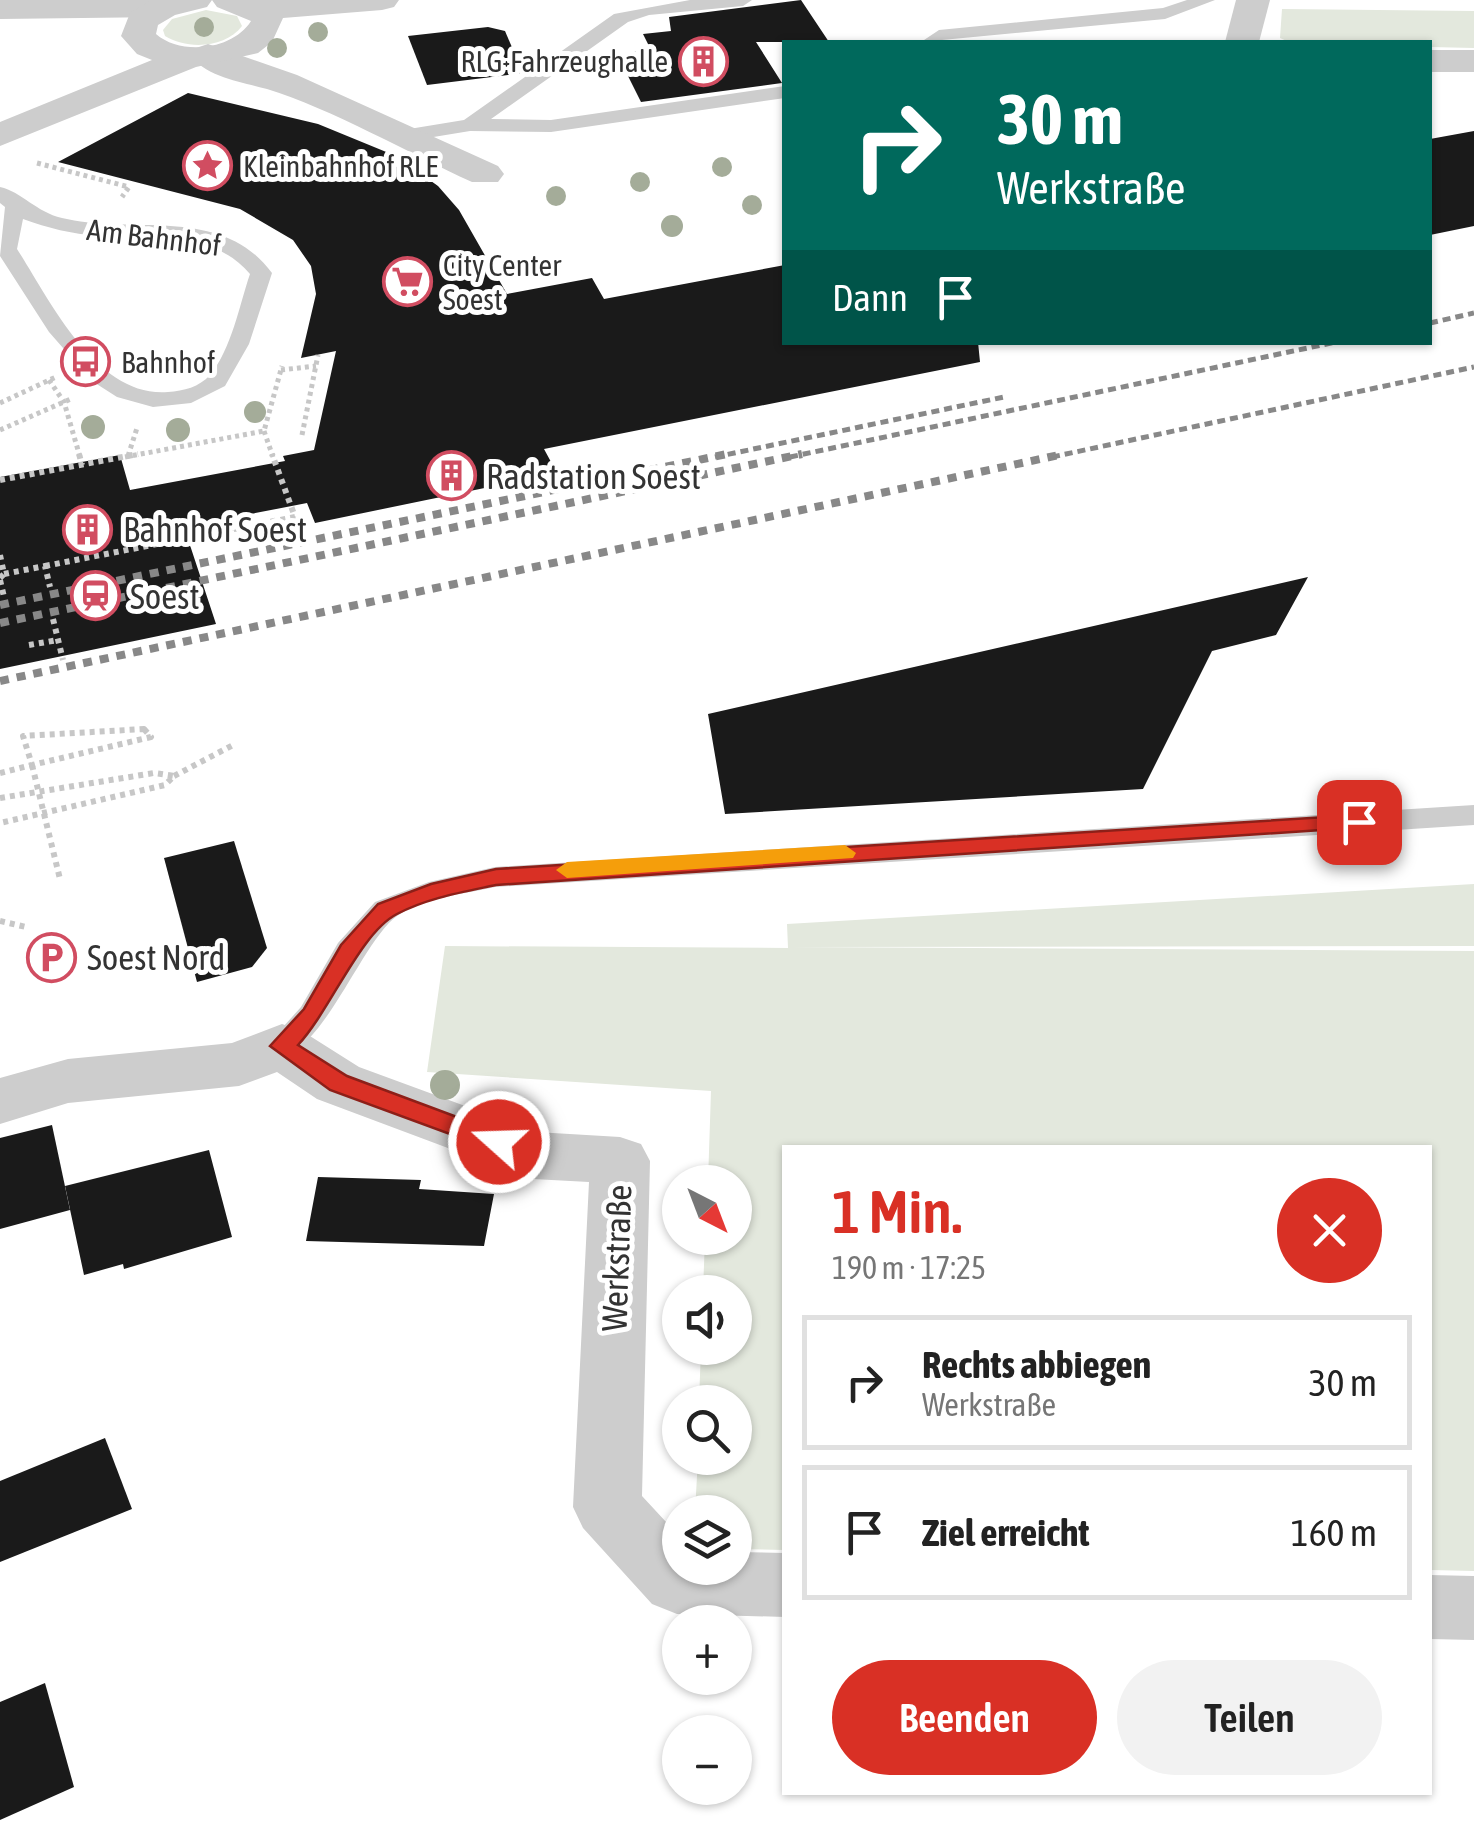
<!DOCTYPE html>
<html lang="de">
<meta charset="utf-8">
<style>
body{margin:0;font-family:"Asap Condensed",sans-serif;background:#f2f2f2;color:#222;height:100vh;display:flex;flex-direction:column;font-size:38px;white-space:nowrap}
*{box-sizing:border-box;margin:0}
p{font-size:32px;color:#767676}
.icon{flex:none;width:55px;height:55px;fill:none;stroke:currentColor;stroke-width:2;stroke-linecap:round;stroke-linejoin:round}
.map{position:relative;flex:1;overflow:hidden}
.panel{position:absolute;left:782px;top:1145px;width:650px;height:650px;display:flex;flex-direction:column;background:#fff;border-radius:0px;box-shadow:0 2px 8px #0004}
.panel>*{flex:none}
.banner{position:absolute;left:782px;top:40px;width:650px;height:305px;border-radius:0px;box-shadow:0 2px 8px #0004;background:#00695c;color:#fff;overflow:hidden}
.needle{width:65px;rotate:138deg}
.buttons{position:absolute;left:662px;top:1165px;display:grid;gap:20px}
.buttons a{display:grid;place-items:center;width:90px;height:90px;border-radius:50%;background:#fff;box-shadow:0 2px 8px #0004;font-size:50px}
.pin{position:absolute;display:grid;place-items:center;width:85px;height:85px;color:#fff;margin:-42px;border-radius:20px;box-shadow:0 5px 15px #0006}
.me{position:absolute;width:110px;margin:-55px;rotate:290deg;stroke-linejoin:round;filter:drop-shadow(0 0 8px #0008)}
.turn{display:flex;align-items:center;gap:35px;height:210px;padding:0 50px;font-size:45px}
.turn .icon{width:130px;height:130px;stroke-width:2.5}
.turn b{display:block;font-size:70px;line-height:85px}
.then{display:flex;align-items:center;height:95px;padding:0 50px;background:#0003;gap:20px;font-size:38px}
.round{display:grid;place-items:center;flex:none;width:105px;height:105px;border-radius:52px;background:#f2f2f2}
.head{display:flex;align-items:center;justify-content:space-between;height:170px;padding:0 50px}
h1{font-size:60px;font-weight:600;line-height:75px;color:#d93025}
.action{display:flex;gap:20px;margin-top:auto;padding:20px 50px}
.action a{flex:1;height:115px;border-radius:60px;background:#d93025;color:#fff;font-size:40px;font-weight:600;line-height:115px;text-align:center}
.action a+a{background:#f2f2f2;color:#222}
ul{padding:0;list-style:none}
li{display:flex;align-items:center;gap:30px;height:135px;margin:0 20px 15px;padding:0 30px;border:5px solid #e0e0e0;border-radius:0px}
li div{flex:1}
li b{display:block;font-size:38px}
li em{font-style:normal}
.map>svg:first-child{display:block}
.green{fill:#e3e8dd}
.building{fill:#1a1a1a}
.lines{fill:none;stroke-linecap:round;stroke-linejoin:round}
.path-far1{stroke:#c7c7c7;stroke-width:5;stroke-dasharray:4 4;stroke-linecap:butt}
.path{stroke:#c7c7c7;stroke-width:6;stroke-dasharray:5 5;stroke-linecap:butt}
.service{fill:#cdcdcd;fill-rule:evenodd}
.minor{fill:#cdcdcd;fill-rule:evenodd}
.tertiary{fill:#cdcdcd;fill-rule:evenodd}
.rail-far1{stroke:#888;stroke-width:5;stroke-dasharray:8 5;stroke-linecap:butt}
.rail{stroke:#888;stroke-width:8;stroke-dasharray:9 8;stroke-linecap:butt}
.tree{fill:#a4ac99}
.route{fill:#d93025;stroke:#8d1f18;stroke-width:2.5}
.slow{fill:#f59e0b}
.labels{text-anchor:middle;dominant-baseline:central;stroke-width:10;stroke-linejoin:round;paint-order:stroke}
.far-poi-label{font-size:30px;fill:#333;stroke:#fff;text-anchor:start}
.far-street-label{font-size:30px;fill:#333;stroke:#fff}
.poi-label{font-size:35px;fill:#333;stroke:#fff;text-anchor:start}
.street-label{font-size:35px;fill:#333;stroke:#fff}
</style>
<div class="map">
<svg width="1474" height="1836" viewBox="0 0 1474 1836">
<rect width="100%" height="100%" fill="#fff"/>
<!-- green -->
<g class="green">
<path d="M1282,9L1474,11V48L1430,47V42H1289L1280,38Z"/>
<path d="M206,10L237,16L242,26C226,48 187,50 165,36L163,30L172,19Z"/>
<path d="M1474,884V946L789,947L1474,951V1571L1430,1570V1148H785V1550L735,1549V1512H695L698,1458H735V1402H699L701,1348H735V1292H703L705,1238H735V1182H708L711,1091L427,1072L445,946L788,948L787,924Z"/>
</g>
<!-- building -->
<g class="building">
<path d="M801,0L829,42H756L782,83L641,102L617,54L651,50L643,34L671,31L669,17Z"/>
<path d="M488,27L505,31L523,73L427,85L408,36Z"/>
<path d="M188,93L318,124L396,156L438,186L459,210L507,294L592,278L604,299L785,265V342H978L980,362L544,449L557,473L315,523L307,503L184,527L216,624L0,669V477L120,455L130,490L285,461L283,456L314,450L336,351L301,358L316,294L311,266L293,240L240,209L58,162Z"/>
<path d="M1474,131V226L1430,235V139Z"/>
<path d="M1308,577L1276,635L1212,651L1143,789L725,814L708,714Z"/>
<path d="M234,841L267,948L252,967L197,982L164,858Z"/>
<path d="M52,1125L70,1210L0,1229V1138Z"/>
<path d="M209,1150L232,1237L124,1269L123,1264L84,1275L65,1186Z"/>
<path d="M318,1177L421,1180L419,1189L494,1194L484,1246L306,1241Z"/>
<path d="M105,1438L132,1509L0,1562V1481Z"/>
<path d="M45,1683L74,1787L0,1820V1702Z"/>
</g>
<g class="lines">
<!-- path-far1 -->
<g class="path-far1">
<path d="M37,163L129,187L122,197"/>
<path d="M281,370L316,366"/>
<path d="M49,380L64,402L80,457"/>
<path d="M0,403L58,376"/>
<path d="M0,430L73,398"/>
<path d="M264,431L273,457"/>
<path d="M302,435L318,355"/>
<path d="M128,456L137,428"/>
<path d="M125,457L264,431L282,366"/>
</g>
<!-- path -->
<g class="path">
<path d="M79,454L82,465"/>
<path d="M0,480L138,454"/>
<path d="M0,555L4,574L0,578"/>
<path d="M45,566L295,517L272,454"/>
<path d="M4,574L45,566L50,587"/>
<path d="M0,580L4,597"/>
<path d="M53,619L63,660"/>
<path d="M29,645L58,640"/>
<path d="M144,729L151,737L32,765L23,736Z"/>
<path d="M32,765L60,879"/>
<path d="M0,773L32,765"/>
<path d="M174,776L235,744"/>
<path d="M0,798L154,773L174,776L165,785L0,823"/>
<path d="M0,921L26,927"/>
</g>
<!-- service -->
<g class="service">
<path d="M690,0H752L743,6L649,15L628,22L491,119L551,120L785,86V98L551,132L470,131L403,142L393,136L403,130L464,120L614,14Z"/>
<path d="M1187,0H1215L1165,19L921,42L939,30L1163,8Z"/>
<path d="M0,187C22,192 36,212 62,218C134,235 222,205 272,273L249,344L225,386L191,403L153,407L117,397L92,381L49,332L0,256L5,207L0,203ZM23,219C48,228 72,234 98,236C152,240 212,229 250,274C239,306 232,348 210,375C199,387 184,391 168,392C96,398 50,300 17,249Z"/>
<path d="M1474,805V825L495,887C464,894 423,898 397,916C360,942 317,1069 271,1054L266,1046L301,1007L338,943L375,902L429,882L495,867Z"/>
</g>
<!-- minor -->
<g class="minor">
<path d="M0,0H176L181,7L176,14L164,17L0,19Z"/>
<path d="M1236,0H1270L1259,42H1225Z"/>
<path d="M208,44L297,75L498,166L504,174L498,182H472C408,153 332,109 267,89C242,82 206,77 190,55L196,48Z"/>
<rect x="1430" y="50" width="44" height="22"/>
<path d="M282,1024L302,1031L359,1067L536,1132L620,1137L641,1144L650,1161L642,1496L680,1537V1568H735V1552L785,1553V1617L677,1614L652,1604L583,1528L573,1507L589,1182L533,1179L512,1172L317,1099L277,1072L239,1086L68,1103L0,1124V1078L68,1059L232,1043Z"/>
<path d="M1430,1575L1474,1576V1640L1430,1639Z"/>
</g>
<!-- tertiary -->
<path class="tertiary" d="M152,0H212L207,7L175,15L158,25L156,34C181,56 233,50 251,21L217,7L212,0H399L394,7L382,10L283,18L272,42L258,53L196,67L0,146V122L152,60L137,54L121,36L130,13Z"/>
<!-- rail-far1 -->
<g class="rail-far1">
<path d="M1430,323L1474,313"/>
<path d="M715,457L1004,397"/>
<path d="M790,457L1336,342"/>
<path d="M1052,457L1474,367"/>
</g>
<!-- rail -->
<g class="rail">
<path d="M0,605L727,454"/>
<path d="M0,623L802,454"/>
<path d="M0,681L1064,454"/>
</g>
</g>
<!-- trees -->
<g class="tree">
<circle cx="204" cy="27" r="10"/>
<circle cx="318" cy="32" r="10"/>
<circle cx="277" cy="48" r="10"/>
<circle cx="722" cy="167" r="10"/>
<circle cx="640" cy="182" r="10"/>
<circle cx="556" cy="196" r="10"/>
<circle cx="752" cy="205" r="10"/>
<circle cx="672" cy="226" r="11"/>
<circle cx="255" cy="412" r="11"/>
<circle cx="93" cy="427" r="12"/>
<circle cx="178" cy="430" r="12"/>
<circle cx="445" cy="1085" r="15"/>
</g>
<!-- route -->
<path class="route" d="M1359,815L1370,822L1366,827L496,885C463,892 427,898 397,914C360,933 330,1011 298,1045L347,1076L508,1136L511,1142L499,1152L330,1090L270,1046L304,1009L341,945L378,904L431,884L496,869Z"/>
<!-- slow -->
<path class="slow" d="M845,845L856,853L853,858L567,878L556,870L567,862Z"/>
<!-- icons -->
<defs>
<symbol id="building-ring" viewBox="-11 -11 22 22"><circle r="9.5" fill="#fff" stroke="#d14d61" stroke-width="1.5"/><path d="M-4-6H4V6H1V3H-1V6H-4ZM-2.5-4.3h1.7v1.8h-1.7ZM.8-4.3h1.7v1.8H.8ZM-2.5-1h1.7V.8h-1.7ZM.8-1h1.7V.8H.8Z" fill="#d14d61"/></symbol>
<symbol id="sight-ring" viewBox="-11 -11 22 22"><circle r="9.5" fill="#fff" stroke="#d14d61" stroke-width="1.5"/><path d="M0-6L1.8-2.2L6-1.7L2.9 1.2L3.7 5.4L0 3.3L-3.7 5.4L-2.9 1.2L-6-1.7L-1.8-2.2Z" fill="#d14d61"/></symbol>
<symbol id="supermarket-ring" viewBox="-11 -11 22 22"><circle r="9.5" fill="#fff" stroke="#d14d61" stroke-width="1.5"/><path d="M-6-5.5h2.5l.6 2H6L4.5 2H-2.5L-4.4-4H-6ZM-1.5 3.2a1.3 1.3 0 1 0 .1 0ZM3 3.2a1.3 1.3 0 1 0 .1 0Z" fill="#d14d61"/></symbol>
<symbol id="bus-ring" viewBox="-11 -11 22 22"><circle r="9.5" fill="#fff" stroke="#d14d61" stroke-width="1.5"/><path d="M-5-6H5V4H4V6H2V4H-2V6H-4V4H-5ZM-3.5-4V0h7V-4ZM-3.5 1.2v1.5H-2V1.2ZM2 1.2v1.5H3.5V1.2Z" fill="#d14d61"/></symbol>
<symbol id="station-ring" viewBox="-11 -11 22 22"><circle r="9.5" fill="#fff" stroke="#d14d61" stroke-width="1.5"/><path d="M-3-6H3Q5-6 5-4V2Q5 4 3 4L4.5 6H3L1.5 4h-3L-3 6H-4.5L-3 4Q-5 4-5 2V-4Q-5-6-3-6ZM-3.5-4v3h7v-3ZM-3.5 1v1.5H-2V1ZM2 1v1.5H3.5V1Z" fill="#d14d61"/></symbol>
<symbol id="parking-ring" viewBox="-11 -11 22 22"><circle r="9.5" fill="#fff" stroke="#d14d61" stroke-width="1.5"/><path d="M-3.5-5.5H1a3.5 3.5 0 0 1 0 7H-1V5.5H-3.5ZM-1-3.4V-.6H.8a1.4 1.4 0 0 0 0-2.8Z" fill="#d14d61"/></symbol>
</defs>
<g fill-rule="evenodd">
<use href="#building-ring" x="676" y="34" width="55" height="55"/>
<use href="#sight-ring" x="180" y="138" width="55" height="55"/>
<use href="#supermarket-ring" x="380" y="254" width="55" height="55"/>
<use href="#bus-ring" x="58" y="334" width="55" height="55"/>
<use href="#building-ring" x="424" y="448" width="55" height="55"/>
<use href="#building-ring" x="60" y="502" width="55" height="55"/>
<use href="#station-ring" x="68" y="568" width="55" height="55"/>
<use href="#parking-ring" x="24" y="930" width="55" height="55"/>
</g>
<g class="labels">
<!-- far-poi labels -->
<g class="far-poi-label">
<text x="668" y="61" text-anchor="end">RLG-Fahrzeughalle</text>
<text x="243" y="166">Kleinbahnhof RLE</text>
<text x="443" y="265">City Center<tspan x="443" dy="34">Soest</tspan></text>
<text x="121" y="362">Bahnhof</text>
</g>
<!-- far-street labels -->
<g class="far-street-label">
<text transform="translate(154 237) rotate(7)">Am Bahnhof</text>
</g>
<!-- poi labels -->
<g class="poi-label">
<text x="486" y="476">Radstation Soest</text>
<text x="123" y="529">Bahnhof Soest</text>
<text x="130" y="596">Soest</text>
<text x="87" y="957">Soest Nord</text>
</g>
<!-- street labels -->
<g class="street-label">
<text transform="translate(616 1258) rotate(-88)">Werkstraße</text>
</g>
</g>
</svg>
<div class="buttons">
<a><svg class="needle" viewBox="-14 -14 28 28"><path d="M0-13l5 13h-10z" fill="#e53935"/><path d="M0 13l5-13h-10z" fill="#767676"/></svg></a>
<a><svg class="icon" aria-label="sound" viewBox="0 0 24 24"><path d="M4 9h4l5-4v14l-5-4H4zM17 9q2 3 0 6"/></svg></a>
<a><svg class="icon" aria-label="search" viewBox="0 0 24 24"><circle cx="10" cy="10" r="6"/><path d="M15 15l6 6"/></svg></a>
<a><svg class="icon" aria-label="layers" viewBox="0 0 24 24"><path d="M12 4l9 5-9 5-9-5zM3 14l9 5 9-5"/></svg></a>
<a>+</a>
<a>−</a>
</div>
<div class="pin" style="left:1359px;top:822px;background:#d93025"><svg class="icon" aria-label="arrive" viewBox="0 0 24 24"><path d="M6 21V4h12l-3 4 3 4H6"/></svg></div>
<svg class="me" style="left:499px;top:1142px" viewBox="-20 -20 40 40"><circle r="17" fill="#d93025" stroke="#fff" stroke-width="3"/><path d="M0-11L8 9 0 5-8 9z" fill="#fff"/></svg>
<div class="banner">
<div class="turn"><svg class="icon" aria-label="right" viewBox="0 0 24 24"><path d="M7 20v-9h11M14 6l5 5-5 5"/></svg><div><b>30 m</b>Werkstraße</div></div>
<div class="then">Dann<svg class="icon" aria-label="arrive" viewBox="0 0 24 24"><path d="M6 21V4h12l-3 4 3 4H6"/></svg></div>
</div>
<section class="panel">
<div class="head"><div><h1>1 Min.</h1><p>190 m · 17:25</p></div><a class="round" style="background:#d93025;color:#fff"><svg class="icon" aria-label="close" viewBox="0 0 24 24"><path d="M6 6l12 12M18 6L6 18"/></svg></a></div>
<ul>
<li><svg class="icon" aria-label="right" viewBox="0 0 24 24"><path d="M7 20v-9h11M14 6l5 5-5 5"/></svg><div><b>Rechts abbiegen</b><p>Werkstraße</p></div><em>30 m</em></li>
<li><svg class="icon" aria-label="arrive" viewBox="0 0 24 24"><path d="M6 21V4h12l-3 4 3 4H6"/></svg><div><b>Ziel erreicht</b></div><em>160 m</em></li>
</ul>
<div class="action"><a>Beenden</a><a>Teilen</a></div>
</section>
</div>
